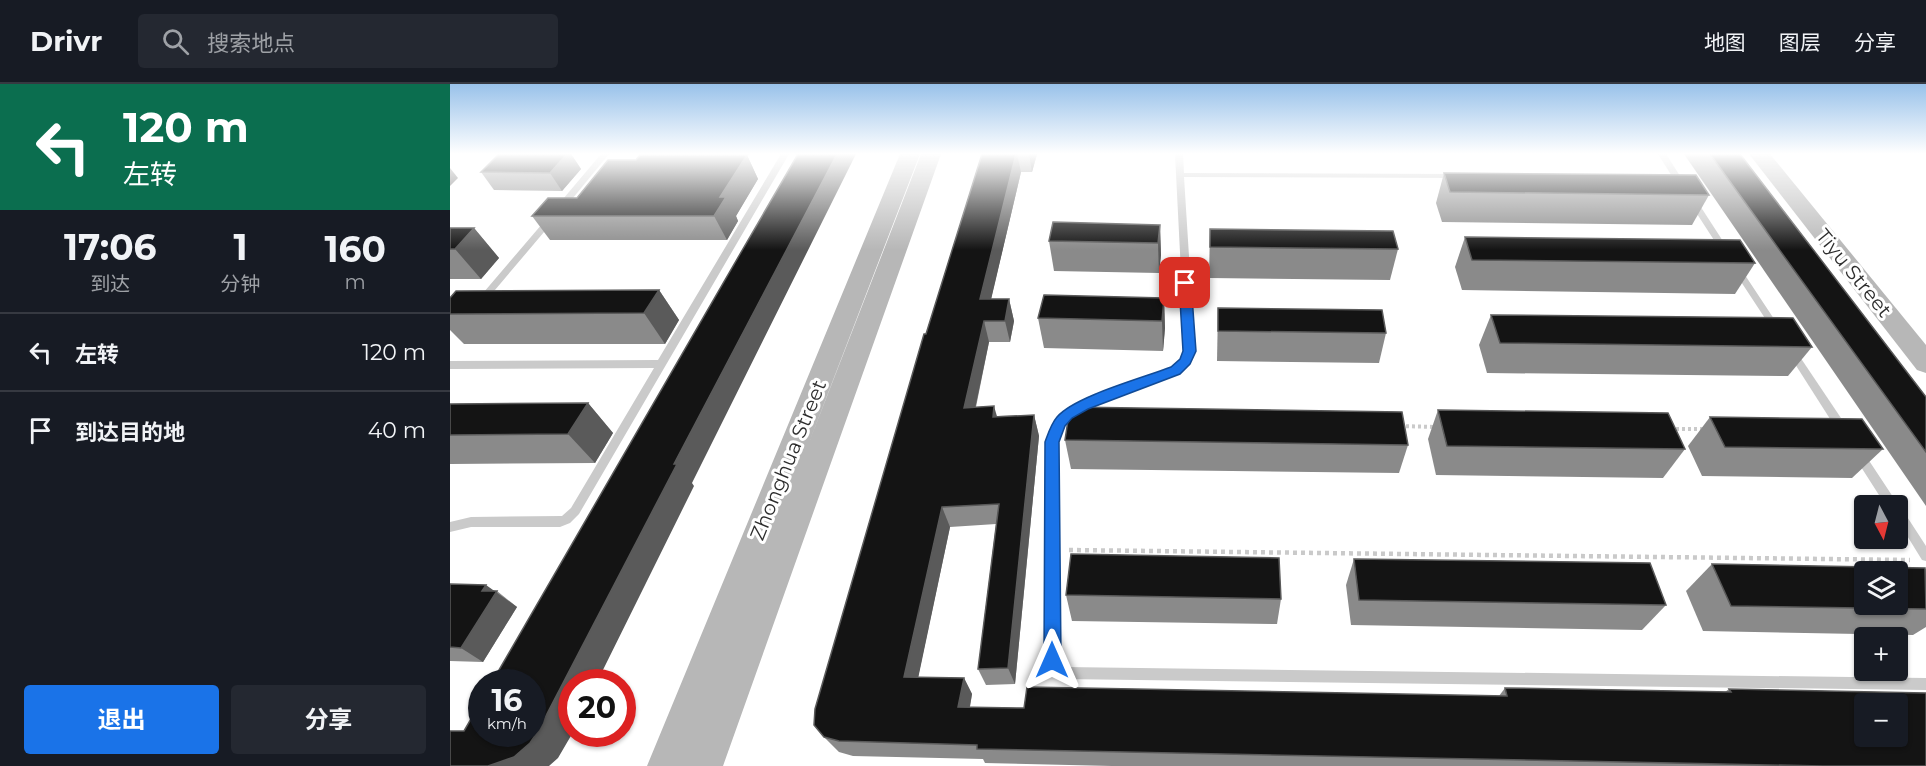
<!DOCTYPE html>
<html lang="zh">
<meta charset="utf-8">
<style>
body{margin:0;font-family:Montserrat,"Noto Sans SC",sans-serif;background:#242831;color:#f1f3f6;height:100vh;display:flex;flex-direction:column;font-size:22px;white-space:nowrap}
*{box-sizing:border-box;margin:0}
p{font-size:20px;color:#9ea1a6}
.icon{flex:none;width:33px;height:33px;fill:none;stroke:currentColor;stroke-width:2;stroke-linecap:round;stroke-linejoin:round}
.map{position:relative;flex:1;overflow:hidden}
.panel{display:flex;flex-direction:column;background:#171b24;width:450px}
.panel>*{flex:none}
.guide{background:#0b6e4f;color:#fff;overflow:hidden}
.needle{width:39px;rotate:173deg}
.tools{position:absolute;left:1404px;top:411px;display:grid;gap:12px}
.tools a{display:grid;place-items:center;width:54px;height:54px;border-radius:6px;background:#171b24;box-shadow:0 2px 4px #0004;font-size:30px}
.speed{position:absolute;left:18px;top:585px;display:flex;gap:12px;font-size:30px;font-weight:700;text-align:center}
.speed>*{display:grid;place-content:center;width:78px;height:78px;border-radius:50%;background:#171b24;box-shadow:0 2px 4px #0004;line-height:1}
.speed small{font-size:15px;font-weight:400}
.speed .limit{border:9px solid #d22;background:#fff;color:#111}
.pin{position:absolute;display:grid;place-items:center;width:51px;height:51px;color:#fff;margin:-26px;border-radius:12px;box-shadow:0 3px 9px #0006}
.me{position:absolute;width:66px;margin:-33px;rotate:0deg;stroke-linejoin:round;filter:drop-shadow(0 0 4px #0008)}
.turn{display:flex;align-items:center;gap:21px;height:126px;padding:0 24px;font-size:27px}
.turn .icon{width:78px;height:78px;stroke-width:2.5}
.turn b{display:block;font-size:42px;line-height:51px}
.eta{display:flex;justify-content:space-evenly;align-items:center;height:102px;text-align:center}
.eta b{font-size:36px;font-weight:700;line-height:42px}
.cta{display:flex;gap:12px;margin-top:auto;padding:12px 24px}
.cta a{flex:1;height:69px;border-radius:6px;background:#1a73e8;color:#fff;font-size:24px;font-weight:700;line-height:69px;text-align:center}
.cta a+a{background:#242831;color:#f1f3f6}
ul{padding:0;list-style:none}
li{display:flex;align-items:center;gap:18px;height:78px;padding:0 24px;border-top:2px solid #363941}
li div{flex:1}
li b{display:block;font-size:22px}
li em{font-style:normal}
header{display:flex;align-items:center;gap:36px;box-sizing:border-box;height:84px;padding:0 30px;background:#171b24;border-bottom:2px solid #363941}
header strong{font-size:28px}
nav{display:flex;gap:33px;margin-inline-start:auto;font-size:21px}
.search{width:420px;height:54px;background:#242831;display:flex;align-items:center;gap:15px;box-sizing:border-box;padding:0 21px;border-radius:6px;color:#9ea1a6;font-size:22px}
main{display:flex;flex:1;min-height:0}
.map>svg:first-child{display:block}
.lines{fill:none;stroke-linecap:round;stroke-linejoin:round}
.path-far1{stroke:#cacaca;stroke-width:4;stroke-dasharray:3 3;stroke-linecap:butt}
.path{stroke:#cacaca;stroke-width:4.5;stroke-dasharray:4 4;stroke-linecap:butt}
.lane{fill:#cacaca;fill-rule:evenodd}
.secondary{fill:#b7b7b7;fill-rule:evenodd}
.wall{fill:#8a8a8a}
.shaded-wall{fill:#5a5a5a}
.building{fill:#141414;stroke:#5a5a5a;stroke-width:1.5;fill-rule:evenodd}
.route{fill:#1a73e8;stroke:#114b97;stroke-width:1.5}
.labels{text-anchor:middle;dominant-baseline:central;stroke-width:6;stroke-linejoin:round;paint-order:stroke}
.street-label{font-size:20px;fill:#2d2d2d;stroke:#fff}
</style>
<header>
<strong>Drivr</strong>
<div class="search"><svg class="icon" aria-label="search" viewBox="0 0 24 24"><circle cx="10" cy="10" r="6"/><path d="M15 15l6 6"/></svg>搜索地点</div>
<nav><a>地图</a><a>图层</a><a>分享</a></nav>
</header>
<main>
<section class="panel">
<div class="guide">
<div class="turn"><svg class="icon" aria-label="left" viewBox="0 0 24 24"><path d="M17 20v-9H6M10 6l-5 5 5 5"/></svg><div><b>120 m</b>左转</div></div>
</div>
<div class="eta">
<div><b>17:06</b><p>到达</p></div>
<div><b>1</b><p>分钟</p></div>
<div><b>160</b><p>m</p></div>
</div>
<ul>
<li><svg class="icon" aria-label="left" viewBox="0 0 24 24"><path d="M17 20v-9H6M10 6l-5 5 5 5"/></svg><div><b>左转</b></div><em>120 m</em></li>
<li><svg class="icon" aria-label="arrive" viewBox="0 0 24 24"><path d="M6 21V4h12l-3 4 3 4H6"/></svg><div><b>到达目的地</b></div><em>40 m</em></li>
</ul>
<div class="cta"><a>退出</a><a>分享</a></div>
</section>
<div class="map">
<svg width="1476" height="682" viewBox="0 0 1476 682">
<rect width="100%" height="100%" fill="#fff"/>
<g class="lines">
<!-- path-far1 -->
<g class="path-far1">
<path d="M950,342L985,343"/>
<path d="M1220,345H1255"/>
</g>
<!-- path -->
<path class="path" d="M619,466L1460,476"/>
<!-- lane -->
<g class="lane">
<path d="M151,70H159L114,125H108V121Z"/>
<path d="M331,70H339L129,430L120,439L110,443H21L0,448V438L21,433L112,432L121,424L204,284L0,285V277L208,276Z"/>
<path d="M725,70H733L734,89L1005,90L1009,92L1005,94L734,93L745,267L738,279L730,289L658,314L622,333L614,342L607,358L609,574L614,583L1476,594V606L611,595L606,593L595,576L597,358C601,348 604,336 612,329C635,309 693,294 722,283L731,275L735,267Z"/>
<path d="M1208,70H1216L1237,103L1236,105H1230Z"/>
<path d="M1239,114H1245L1280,168L1279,170H1273L1238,116Z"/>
<path d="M98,133H104L105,135L34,219H28L26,217L28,215Z"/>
<path d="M1286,181L1289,182L1330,244L1332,246L1330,248H1324L1282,184Z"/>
<path d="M1343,266L1346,267L1397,343L1398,346L1397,349H1389L1338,269Z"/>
<path d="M1408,365L1412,366L1447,419L1448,423L1452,425L1476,462V477L1472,476L1448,437V422H1436L1404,372L1403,369L1404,366Z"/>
</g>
<!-- secondary -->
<g class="secondary">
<path d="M450,70H470L360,356L471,70H491L273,682H197Z"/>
<path d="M1299,70H1320L1476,261V289L1467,286Z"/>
</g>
</g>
<!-- wall -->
<g class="wall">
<path d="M49,70H121L131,85L112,107L44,106L31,88Z"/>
<path d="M532,70H587L582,88H571L541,215H559L564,237L560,258H539L526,323L547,332L584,331L589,352L565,600L536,601L528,585L546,440L500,443L468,593L514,594L522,610L520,623L574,624L1049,612L1055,604L1275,608L1279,605L1476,682H662L535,679L533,675L403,672L389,668L374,653L476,250Z"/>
<path d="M1234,70H1290L1476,313V422Z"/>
<path d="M297,71L308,95L286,132L288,137L277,156H100L82,132L127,114L186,76Z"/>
<path d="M994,89L1259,111L1242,141L992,138L986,119Z"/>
<path d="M710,141L711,171L709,189L604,187L599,157Z"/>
<path d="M0,144H24L49,174L31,195H0Z"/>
<path d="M760,145L948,165L940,196L759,194Z"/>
<path d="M1015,153L1305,179L1285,210L1012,206L1005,183Z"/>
<path d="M209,206L229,236L215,260H14L0,246V214Z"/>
<path d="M714,214L715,244L713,267L594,264L588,234Z"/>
<path d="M768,224L936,249L929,279L767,277Z"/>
<path d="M1041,231L1362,263L1338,292L1037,289L1029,261Z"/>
<path d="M138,319L163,349L145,379L0,380V320Z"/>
<path d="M988,326L1235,365L1213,394L986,391L978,355Z"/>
<path d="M1260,333L1433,365L1402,394L1252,392L1238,362Z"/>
<path d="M615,356L958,361L949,389L621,385Z"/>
<path d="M904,475L1216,521L1192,546L901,541L896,501Z"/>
<path d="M1262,480L1476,485V543L1463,551L1253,547L1236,507Z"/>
<path d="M0,500L47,507L67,523L33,578L0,577Z"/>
<path d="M616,511L831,515L827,540L622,537Z"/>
</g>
<!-- shaded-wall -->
<g class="shaded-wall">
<path d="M117,70H121L131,85L112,107L100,89Z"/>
<path d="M387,70H406L242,399L244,402L147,598H122V650L108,674L99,682H38L224,380Z"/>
<path d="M566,70H567L571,88L536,237L530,215Z"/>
<path d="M579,70H587L582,88Z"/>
<path d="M297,71L308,95L286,132L288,137L277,156L264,132L270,113Z"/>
<path d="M0,84L8,94L0,102Z"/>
<path d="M710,141L711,171L709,189L708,159Z"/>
<path d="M24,144L49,174L31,195L5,165Z"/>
<path d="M209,206L229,236L215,260L194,229Z"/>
<path d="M714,214L715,244L713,267L712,237Z"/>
<path d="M559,215L564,237L560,258L555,237Z"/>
<path d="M534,237L539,258L521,344L514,324Z"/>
<path d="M138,319L163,349L145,379L118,350Z"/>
<path d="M544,322L550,343L543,333Z"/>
<path d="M584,331L589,352L565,600L558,584Z"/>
<path d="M492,423L500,443L465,609L454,593Z"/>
<path d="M36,501L67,523L33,578L11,564L32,507Z"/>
<path d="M514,594L522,610L517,638L508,623Z"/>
</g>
<!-- building -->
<g class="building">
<path d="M49,70H117L100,89L31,88Z"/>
<path d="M348,70H387L224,380H227L88,647L80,659L64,673L38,682H0V647H14L32,616V650H82V598H42Z"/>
<path d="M532,70H566L530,215H559L555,237H534L514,324L544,322L543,333L584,331L558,584L528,585L549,420L492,423L454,593L514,594L508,623L574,624L577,603L1057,612L1055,604L1281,608L1279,605L1476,609V682H1373L527,665V661L389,657L374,653L364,641L365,625L474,250H476ZM1414,620H1448V652H1414Z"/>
<path d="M1260,70H1290L1476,313V368Z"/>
<path d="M190,71H297L270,113H276L264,132H82L98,114H127L158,76H186Z"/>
<path d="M994,89L1246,91L1259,111L1000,108Z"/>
<path d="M603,138L710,141L708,159L599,157Z"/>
<path d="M0,144H24L5,165H0Z"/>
<path d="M760,145L943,147L948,165L760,163Z"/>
<path d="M1015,153L1290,156L1305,179L1022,176Z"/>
<path d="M209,206L194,229L0,230V214L6,207Z"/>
<path d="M594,211L714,214L712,237L588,234Z"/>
<path d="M768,224L932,226L936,249L768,247Z"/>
<path d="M1041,231L1343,234L1362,263L1050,259Z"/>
<path d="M138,319L118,350L0,351V320Z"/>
<path d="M620,323L952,328L958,361L615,356Z"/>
<path d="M988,326L1218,329L1235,365L997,362Z"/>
<path d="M1260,333L1412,335L1433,365L1275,363Z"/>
<path d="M621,470L829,474L831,515L616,511Z"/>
<path d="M904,475L1200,479L1216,521L909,516Z"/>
<path d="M1262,480L1475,484L1476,525L1281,522ZM1414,488H1448V520H1414Z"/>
<path d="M0,500L36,501L32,507H47L11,564L0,563Z"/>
</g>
<!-- sky -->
<linearGradient id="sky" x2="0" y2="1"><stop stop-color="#99c2ea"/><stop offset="0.42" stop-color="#fff"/><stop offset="1" stop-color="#fff" stop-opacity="0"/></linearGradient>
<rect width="1476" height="166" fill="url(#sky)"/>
<!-- route -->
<path class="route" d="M735,195L741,199L746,267L740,280L730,290L638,325L622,334L615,342L609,358L611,576L608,582L602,584L596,582L594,576L595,358C598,350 601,340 607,333C625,312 693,294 721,283L730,275L733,267L729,199Z"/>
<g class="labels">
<!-- street labels -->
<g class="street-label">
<text transform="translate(1404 189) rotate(51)">Tiyu Street</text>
<text transform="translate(338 376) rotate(-68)">Zhonghua Street</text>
</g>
</g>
</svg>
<div class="tools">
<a><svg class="needle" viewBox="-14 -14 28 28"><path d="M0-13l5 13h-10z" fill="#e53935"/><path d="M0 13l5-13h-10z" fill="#9ea1a6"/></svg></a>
<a><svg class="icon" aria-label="layers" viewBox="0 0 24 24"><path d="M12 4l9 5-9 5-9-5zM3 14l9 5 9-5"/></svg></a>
<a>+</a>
<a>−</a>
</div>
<div class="speed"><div>16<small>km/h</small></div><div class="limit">20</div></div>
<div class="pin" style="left:735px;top:199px;background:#d93025"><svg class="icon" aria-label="arrive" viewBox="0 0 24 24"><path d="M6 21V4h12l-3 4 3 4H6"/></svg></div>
<svg class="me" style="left:602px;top:576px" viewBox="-20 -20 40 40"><path d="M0-17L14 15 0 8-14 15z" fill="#1a73e8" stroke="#fff" stroke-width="4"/></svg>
</div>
</main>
